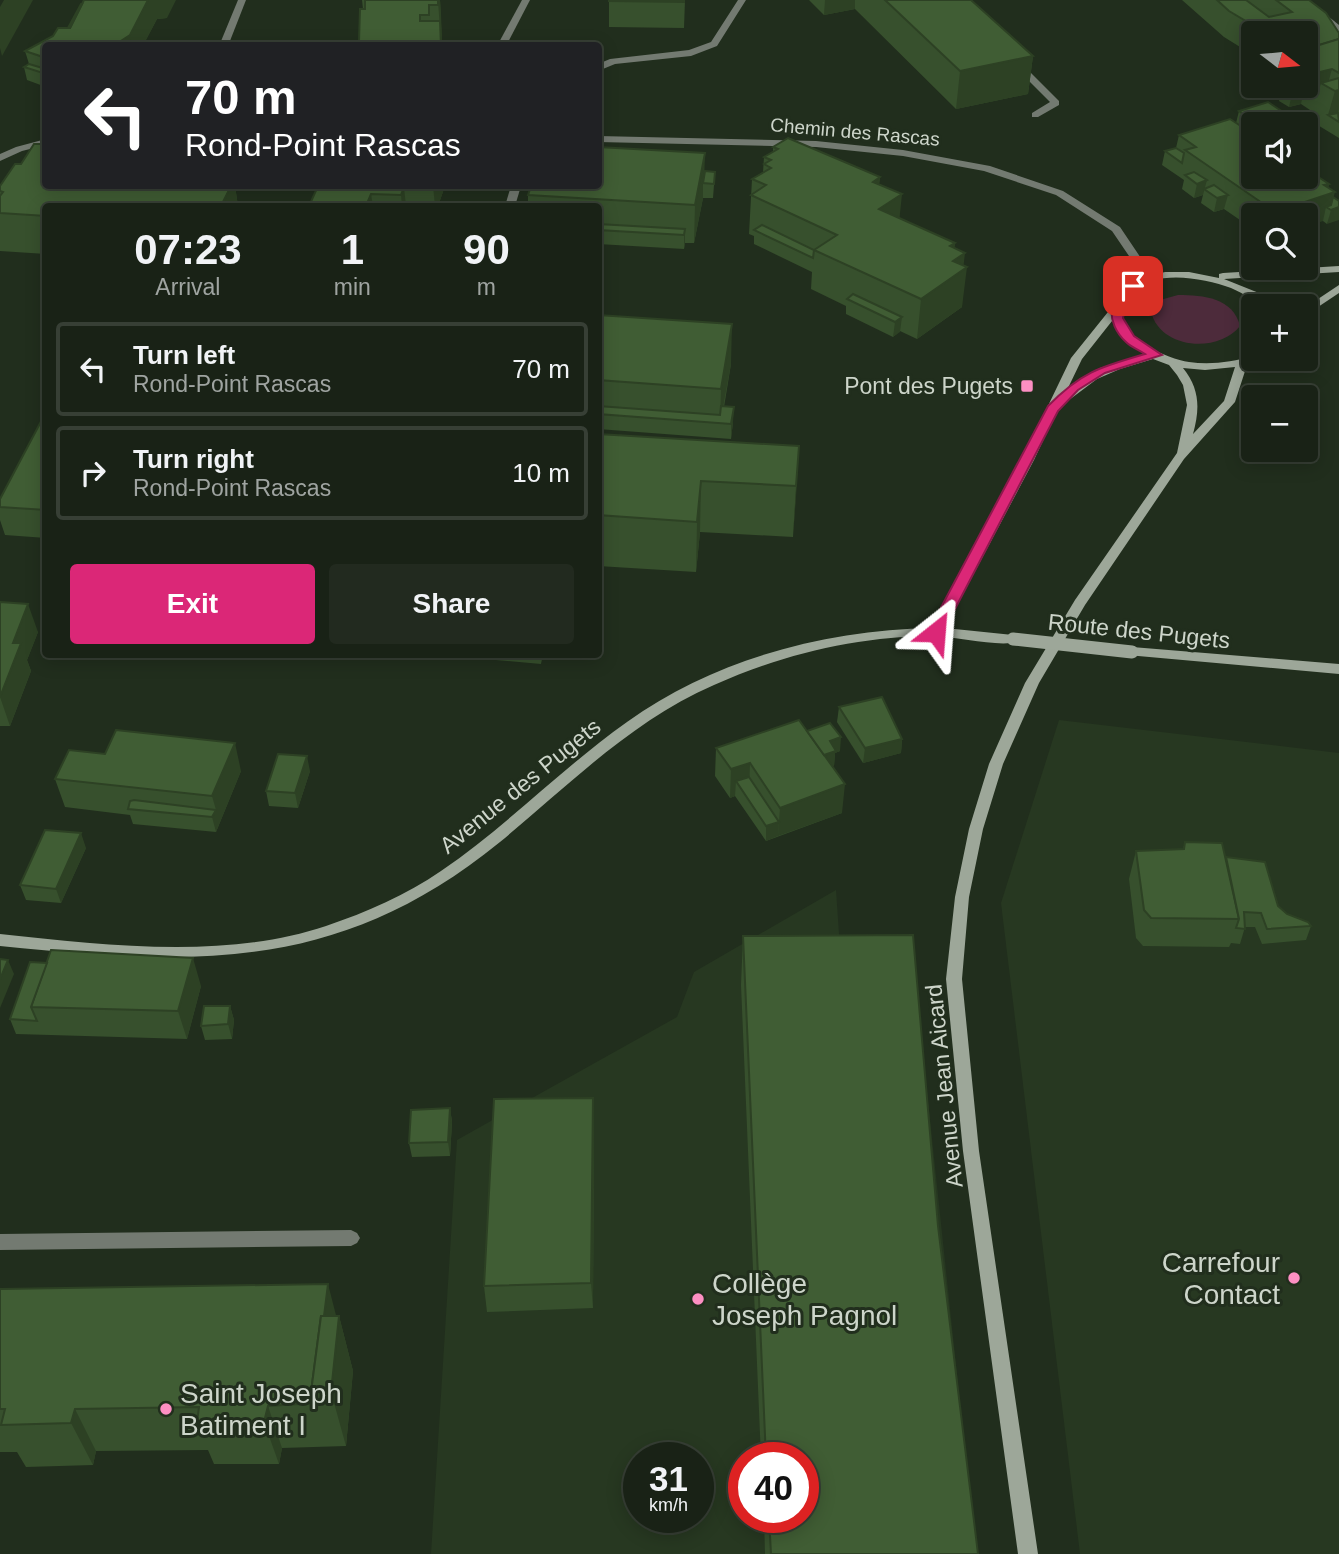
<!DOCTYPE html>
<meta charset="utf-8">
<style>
body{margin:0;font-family:Arial,sans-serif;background:#222a1f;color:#f1f3f6;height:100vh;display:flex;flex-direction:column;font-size:26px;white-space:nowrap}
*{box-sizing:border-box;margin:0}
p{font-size:23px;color:#9fa4a1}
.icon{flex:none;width:38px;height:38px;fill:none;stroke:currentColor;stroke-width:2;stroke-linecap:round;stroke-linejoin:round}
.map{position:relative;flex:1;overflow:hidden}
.details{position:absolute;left:42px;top:203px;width:560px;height:455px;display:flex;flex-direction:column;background:#192216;border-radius:7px;box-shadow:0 4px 18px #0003,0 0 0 2px #373f35}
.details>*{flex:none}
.guide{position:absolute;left:42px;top:42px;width:560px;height:147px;border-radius:7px;box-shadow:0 4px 18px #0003,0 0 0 2px #373f35;background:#202124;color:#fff;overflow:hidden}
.needle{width:46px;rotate:106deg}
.tools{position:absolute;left:1241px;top:21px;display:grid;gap:14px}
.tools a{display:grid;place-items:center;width:77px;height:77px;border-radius:7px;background:#192216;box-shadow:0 4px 18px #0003,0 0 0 2px #373f35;font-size:35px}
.speed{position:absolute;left:623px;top:1442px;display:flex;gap:14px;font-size:35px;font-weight:700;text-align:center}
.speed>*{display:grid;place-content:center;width:91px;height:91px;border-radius:50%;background:#192216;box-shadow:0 4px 18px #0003,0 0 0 2px #373f35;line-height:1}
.speed small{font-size:18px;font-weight:400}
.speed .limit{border:10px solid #d22;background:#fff;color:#111}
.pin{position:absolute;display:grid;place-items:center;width:60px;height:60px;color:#fff;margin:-30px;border-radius:14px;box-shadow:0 4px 10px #0006}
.me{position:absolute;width:77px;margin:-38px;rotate:28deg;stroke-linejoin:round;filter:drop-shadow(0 0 5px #0008)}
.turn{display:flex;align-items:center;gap:24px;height:147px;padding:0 28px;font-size:32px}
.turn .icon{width:91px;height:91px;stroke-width:2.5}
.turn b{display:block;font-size:49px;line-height:60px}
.eta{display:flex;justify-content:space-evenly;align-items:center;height:119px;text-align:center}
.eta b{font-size:42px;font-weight:600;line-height:49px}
.primary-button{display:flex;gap:14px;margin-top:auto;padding:14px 28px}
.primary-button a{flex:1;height:80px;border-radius:7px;background:#db2777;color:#fff;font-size:28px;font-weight:600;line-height:80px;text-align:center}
.primary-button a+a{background:#222a1f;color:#f1f3f6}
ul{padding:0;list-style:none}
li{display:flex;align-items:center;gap:21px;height:94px;margin:0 14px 10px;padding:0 14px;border:4px solid #373f35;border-radius:7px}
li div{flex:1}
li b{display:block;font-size:26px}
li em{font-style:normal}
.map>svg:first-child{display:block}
.built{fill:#273821;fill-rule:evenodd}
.green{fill:#4d2b3b}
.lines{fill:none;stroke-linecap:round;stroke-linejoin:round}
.lane{fill:#737a71;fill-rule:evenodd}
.street{fill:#737a71;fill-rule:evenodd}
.secondary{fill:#9da799;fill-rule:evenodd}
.secondary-bridge{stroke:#9da799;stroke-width:13}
.wall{fill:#37502d}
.shaded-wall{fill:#2d4124}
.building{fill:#405d34;stroke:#2d4124;stroke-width:2}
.route{fill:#db2777;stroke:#8e194d;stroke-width:2}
.poi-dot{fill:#fc8fc2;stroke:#212e1d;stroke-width:2.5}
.labels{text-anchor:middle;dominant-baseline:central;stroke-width:6;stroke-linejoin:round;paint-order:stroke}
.far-street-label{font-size:19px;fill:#cdd5ca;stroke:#212e1d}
.poi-label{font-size:23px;fill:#cdd5ca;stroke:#212e1d;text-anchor:end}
.street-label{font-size:23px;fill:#cdd5ca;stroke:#212e1d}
.near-poi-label{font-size:28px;fill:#cdd5ca;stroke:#212e1d;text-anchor:start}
</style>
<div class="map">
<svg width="1339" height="1554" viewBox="0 0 1339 1554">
<rect width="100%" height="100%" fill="#212e1d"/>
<!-- built -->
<g class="built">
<path d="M1059,720L1339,753V1554H1080L1001,903Z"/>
<path d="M836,890L842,977L915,978L976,1554H431L457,1140L677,1017L694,972ZM639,1458H698V1517H639ZM744,1458H803V1517H744Z"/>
</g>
<!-- green -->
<path class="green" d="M1178,295C1204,295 1233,298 1240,326C1218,354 1159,349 1151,311L1160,300Z"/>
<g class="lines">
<!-- lane -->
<g class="lane">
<path d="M238,0H246L228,46H219Z"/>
<path d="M522,0H530L506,46H497Z"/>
<path d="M738,0H746L717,46L691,56L615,64L598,71V64L610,59L689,50L711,42Z"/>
<path d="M1299,0H1308L1339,25V32Z"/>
<path d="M1015,63H1021L1059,101V105L1038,117H1032V113L1050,102L1015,67Z"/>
<path d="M511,186H521L515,206H505Z"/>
</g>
<!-- street -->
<g class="street">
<path d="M598,136L816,141L903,150L990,166L1063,191L1120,227L1155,279L1154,281H1146L1112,231L1056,195L984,171L903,156L816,147L598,142Z"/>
<path d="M46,139V145L22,151L0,161V154L16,147Z"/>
<path d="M351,1230L357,1233L360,1238L357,1243L351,1246L0,1250V1234Z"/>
</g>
<!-- secondary -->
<g class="secondary">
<path d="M1339,266V272L1224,279L1259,293L1274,306C1258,306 1246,294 1231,288C1203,278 1156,269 1132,292C1096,327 1161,358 1189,362C1211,365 1232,362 1253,356V359H1261L1247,365L1235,402L1184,459L1085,605L1039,683L1003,764L983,829L969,897L962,979L979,1151L1038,1554H1018L963,1151L946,979L955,897L969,829L989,764L1025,683L1075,600L1177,453L1187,405L1183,385L1177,375L1169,365L1153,359L1120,369L1097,379L1065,403L1060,404L1034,460L945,628L1013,635L1020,639L1018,642C996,647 959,637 935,636C859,636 783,654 714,685C631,721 568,786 500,842C339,973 195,966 0,946V934C104,945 225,960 326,926C367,912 406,895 441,871C507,826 562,768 627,722C714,659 826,630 932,628L1022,460L1071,358L1112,307L1124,288L1141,278L1165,272H1189L1219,278V274L1223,273ZM1112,321L1122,337L1144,354L1100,368L1068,388L1082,359ZM1235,367L1224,401L1193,434C1200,409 1200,389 1183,368L1205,370Z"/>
<path d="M1339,285V293L1306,315V307Z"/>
<path d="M1132,647L1339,664V674L1127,655L1125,652L1127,649Z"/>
</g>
<!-- secondary-bridge -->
<path class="secondary-bridge" d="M1013,639L1132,652"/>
</g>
<!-- wall -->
<g class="wall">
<path d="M362,0H440L442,46H353L359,41L363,9Z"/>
<path d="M609,0H685L684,28L609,27Z"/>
<path d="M809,0H971L1033,56L1028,94L956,109L855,9L824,15Z"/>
<path d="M1182,0H1309L1339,33V138L1311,121L1313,112L1301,104L1289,107L1279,101L1280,96L1275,93L1276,86H1306V33H1253V55L1224,37Z"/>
<path d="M82,4L167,18L157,19L143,45L46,46V87L27,80L24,67L29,64L25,51L68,28Z"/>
<path d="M1239,111L1286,114L1284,124H1253V177L1329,184L1328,188L1333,197L1339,201L1327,224L1323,221L1306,215H1253V236L1251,235L1253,229L1224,209L1214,212L1201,203L1203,195L1194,198L1182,189L1184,180L1162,165L1165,151L1176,148L1179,135L1236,123Z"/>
<path d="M773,147L880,177L879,184L900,218L955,243L954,248L963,265L962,307L917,339L900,331L893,337L846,314V306L811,289L812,272L754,244V236L749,234L752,179L763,172L764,157L773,152Z"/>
<path d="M705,171L715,172L713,198H703L694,243H685L684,249L598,244V206H528V195Z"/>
<path d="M0,186H115L113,188L121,189L235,186L238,206H46V254L0,251Z"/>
<path d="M318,186H445L438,206H309Z"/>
<path d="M598,315L731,364L724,407L733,422L731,439L598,429Z"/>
<path d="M46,412V538L5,535L0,520V499Z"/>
<path d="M598,434L799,446L793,537L700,532L696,572L598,566Z"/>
<path d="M0,602L38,632L27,660L31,671L10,726H0Z"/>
<path d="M427,654H543L541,664Z"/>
<path d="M839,707L902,739L901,753L863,763L837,722Z"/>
<path d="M807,731L840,751L835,753L834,766H832L842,813L766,841L735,796L730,798L715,776L716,748Z"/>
<path d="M241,771L216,832L133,824L130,815L65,807L55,779Z"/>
<path d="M310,771L298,808L269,806L266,791Z"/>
<path d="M1185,842L1226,857L1287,914L1311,926L1306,940L1262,944L1255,927H1245L1240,944L1231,943L1229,947L1143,946L1136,938L1129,879L1136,851L1183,849Z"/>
<path d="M86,848L61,903L26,900L20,885Z"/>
<path d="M743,936L938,1226L978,1554H765L764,1517H803V1458H761L741,985Z"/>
<path d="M30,962L201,986L187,1039L16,1034L10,1019Z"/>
<path d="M230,1006L234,1020L232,1039L205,1040L201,1026Z"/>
<path d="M450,1108L452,1122L450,1156L412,1157L409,1143Z"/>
<path d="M594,1125L593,1308L487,1312L484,1286Z"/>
<path d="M0,1289L339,1316L353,1371L346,1446L282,1448L279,1464H214L208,1450L96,1451L93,1465L26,1467L17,1452H0Z"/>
</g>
<!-- shaded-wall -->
<g class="shaded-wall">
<path d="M4,0H33L2,56L0,48V7Z"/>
<path d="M148,0H176L167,18L157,19L143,46H113Z"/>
<path d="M438,0H440L441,12L442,46H441Z"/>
<path d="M825,0H855V9L824,15Z"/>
<path d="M1033,56L1028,94L956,109L960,71Z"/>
<path d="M1332,69L1327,87L1321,83L1317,98L1314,96L1320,72Z"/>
<path d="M1304,90L1301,104L1289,107L1292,94Z"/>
<path d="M1339,90V109L1336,120L1328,115L1335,91Z"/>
<path d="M1286,114L1284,124H1257V123Z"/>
<path d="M705,153L704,184L703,183V198L694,243L695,205Z"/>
<path d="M880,177L876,216L873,182Z"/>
<path d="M1207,180L1203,195L1194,198L1197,184Z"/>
<path d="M1329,184L1326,195L1335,192L1330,209L1326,207L1323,221L1306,227V215H1277L1278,211L1324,185Z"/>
<path d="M96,186H115L102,206Z"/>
<path d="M231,186H235L238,206H221Z"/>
<path d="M433,186H445L438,206H435Z"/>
<path d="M404,187L406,206H402L401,195Z"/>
<path d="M371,194L373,206H366Z"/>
<path d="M902,194L898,233L879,209Z"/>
<path d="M1228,195L1224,209L1214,212L1217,198Z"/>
<path d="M1272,206L1269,215H1266L1268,207Z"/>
<path d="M1339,207V220L1327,224L1331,210Z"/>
<path d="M685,229V243L684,249V235Z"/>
<path d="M955,243L950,279L953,261L965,253L963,270L967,267L962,307L917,339L921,299L950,246Z"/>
<path d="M902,317L900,332L893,337L895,322Z"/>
<path d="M732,324L731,364L720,424L721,389Z"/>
<path d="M734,407L733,422L731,439V424Z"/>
<path d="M799,446L796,497L793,537L796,486Z"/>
<path d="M701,481L700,532L696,572L697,522Z"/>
<path d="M28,604L38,632L27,660L31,671L10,726L0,697L13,643Z"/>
<path d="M841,737L840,751L835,753L834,766L814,773L830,741Z"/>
<path d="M902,739L901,753L863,763L865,748Z"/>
<path d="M235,743L241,771L216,832L212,817L216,810L212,796Z"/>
<path d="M307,756L310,771L298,808L295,793Z"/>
<path d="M750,763L749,792L736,781L735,796L730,798L731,769Z"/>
<path d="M845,784L842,813L778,836L780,808Z"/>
<path d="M779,822L778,836L766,841V826Z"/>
<path d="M81,833L86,848L61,903L56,889Z"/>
<path d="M193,958L201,986L187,1039L178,1011Z"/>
<path d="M8,960L14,974L0,1008V979Z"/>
<path d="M230,1006L234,1020L232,1039L228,1024Z"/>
<path d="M593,1098L594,1125L593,1308L591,1283Z"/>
<path d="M450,1108L452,1122L450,1156L448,1142Z"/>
<path d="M328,1284L338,1323L339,1316L353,1371L346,1446L331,1392H315Z"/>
<path d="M268,1406L282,1448L279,1464L264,1422Z"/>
<path d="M75,1409L96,1451L93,1465L71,1423Z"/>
</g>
<!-- building -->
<g class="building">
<path d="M84,0H148L130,35L113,46H46V58L25,51L53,36L58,28H70Z"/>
<path d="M365,0H438V5H429V15H420V21H440L441,46H353V42L359,41L360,9H365Z"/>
<path d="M609,0H684V2L609,1Z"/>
<path d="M885,0H971L1033,56L960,71Z"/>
<path d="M1217,0H1246L1269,17L1292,12L1276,0H1309L1326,13L1339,33V39L1306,49V33H1266L1229,11Z"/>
<path d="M81,4H82L70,28H68Z"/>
<path d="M1339,39V73L1332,69L1320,72L1306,64V49Z"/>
<path d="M131,41L144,46H124Z"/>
<path d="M29,64L46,69V74L24,67Z"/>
<path d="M1339,78V90L1335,91L1321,83Z"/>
<path d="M1288,86H1297L1304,90L1292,94L1282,88Z"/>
<path d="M1268,102L1286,114L1257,123L1239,111Z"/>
<path d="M1338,113L1339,122L1328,115Z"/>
<path d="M1230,119L1253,134V177H1306V169L1329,184L1324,185L1335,192L1278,211L1272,206L1268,207L1185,150L1196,147L1179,135Z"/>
<path d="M788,138L880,177L873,182L902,194L879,209L955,243L950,246L965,253L953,261L967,267L921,299L814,250L837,235L751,195L766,185L752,179L771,168L764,164L771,160L764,157L778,149L773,147Z"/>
<path d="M34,144H46V186H97L102,187L121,189L123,186H231L221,206H46V216L0,213V196L3,192L0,191V186L15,164H21Z"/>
<path d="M598,147L705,153L695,205L528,195L531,186H598Z"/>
<path d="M1176,148L1184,153L1182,163L1165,151Z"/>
<path d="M705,171L715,172L714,184L703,183Z"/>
<path d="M1194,172L1207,180L1197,184L1185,175Z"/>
<path d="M1214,185L1228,195L1217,198L1204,189Z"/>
<path d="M318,186H383L404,187L401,195L371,194L366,206H309Z"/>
<path d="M1333,197L1339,201V207L1331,210L1326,207L1331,205Z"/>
<path d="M598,224L685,229L684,235L598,230Z"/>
<path d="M762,225L814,250L813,258L754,230Z"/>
<path d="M853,294L902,317L895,322L847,299Z"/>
<path d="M598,315L732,324L721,389L598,380Z"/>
<path d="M598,406L720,415L721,406L734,407L731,424L598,414Z"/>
<path d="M46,412V510L0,507V499Z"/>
<path d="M598,434L799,446L796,486L701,481L697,522L598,515Z"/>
<path d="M0,602L28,604L13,643H21L0,697Z"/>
<path d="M882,697L902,739L865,748L839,707Z"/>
<path d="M799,720L845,784L780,808L750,763L731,769L716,748Z"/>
<path d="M830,723L841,737L830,741L836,751L824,755L807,731Z"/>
<path d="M116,730L235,743L212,796L55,779L69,750L105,754Z"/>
<path d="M278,754L307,756L295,793L266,791Z"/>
<path d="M749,777L779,822L766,826L736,781Z"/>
<path d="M134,800L216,810L212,817L128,809L130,801Z"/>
<path d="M45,830L81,833L56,889L20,885Z"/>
<path d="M1185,842L1222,843L1239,919L1151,918L1144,910L1136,851L1184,849Z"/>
<path d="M1226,857L1265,862L1278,906L1287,914L1308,922L1311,926L1267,929L1261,913L1244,912L1245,929L1236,928L1239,919Z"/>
<path d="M913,935L938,1226L978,1554H771L769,1517H803V1458H766L743,936Z"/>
<path d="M51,950L193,958L178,1011L31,1007Z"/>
<path d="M0,959L8,960L0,979Z"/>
<path d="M30,962L47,963L31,1007L37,1021L10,1019Z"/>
<path d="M204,1006H230L228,1024L201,1026Z"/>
<path d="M593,1098L591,1283L484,1286L494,1099Z"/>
<path d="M450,1108L448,1142L409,1143L411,1110Z"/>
<path d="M328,1284L324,1316H321L311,1392L314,1403L268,1406L264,1422H197L199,1407L75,1409L71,1423L1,1425L5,1409H0V1289Z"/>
<path d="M321,1316H339L331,1392H311Z"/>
</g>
<!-- route -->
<path class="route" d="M1133,283L1139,286L1127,298L1123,318L1134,336L1162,355L1105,373L1078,390L1058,411L943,632L941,636H931L928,632L1048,406C1081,372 1100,367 1145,354C1139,350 1131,347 1126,342C1106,324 1105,293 1133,283Z"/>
<!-- markers -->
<g class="poi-dot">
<rect x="1020" y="379" width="14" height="14" rx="3.5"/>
<circle cx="1294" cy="1278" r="7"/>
<circle cx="698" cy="1299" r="7"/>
<circle cx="166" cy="1409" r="7"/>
</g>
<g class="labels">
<!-- far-street labels -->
<g class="far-street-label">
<text transform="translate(855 132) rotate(5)">Chemin des Rascas</text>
</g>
<!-- poi labels -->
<g class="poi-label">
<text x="1013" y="386">Pont des Pugets</text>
</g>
<!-- street labels -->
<g class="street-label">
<text transform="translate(1139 631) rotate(6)">Route des Pugets</text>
<text transform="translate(520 786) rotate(-39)">Avenue des Pugets</text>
<text transform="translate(944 1086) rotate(-96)">Avenue Jean Aicard</text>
</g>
<!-- near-poi labels -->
<g class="near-poi-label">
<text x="1280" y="1262" text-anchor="end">Carrefour<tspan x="1280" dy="32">Contact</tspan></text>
<text x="712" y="1283">Collège<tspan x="712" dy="32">Joseph Pagnol</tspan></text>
<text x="180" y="1393">Saint Joseph<tspan x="180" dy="32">Batiment I</tspan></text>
</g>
</g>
</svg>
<div class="tools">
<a><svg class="needle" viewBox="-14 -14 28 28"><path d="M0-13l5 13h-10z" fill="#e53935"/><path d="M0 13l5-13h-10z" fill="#9fa4a1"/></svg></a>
<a><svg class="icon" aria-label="sound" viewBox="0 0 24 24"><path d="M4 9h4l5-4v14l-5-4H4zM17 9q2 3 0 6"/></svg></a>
<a><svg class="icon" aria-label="search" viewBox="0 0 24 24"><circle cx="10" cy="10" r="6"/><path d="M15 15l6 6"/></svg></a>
<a>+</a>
<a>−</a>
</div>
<div class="speed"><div>31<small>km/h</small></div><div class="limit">40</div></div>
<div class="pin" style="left:1133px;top:286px;background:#d93025"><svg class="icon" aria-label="arrive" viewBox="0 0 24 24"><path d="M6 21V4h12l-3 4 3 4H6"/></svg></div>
<svg class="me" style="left:936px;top:632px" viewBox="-20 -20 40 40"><path d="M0-17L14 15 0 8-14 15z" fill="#db2777" stroke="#fff" stroke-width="4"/></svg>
<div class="guide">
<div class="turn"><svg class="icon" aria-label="left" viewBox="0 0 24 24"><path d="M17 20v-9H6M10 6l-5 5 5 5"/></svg><div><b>70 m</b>Rond-Point Rascas</div></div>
</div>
<section class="details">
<div class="eta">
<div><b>07:23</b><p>Arrival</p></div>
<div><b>1</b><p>min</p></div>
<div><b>90</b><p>m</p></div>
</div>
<ul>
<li><svg class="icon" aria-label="left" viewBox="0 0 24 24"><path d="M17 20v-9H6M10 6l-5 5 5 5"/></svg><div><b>Turn left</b><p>Rond-Point Rascas</p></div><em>70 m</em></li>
<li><svg class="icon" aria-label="right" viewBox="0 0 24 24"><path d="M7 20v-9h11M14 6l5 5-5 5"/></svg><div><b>Turn right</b><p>Rond-Point Rascas</p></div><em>10 m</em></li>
</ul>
<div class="primary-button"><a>Exit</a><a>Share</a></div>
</section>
</div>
